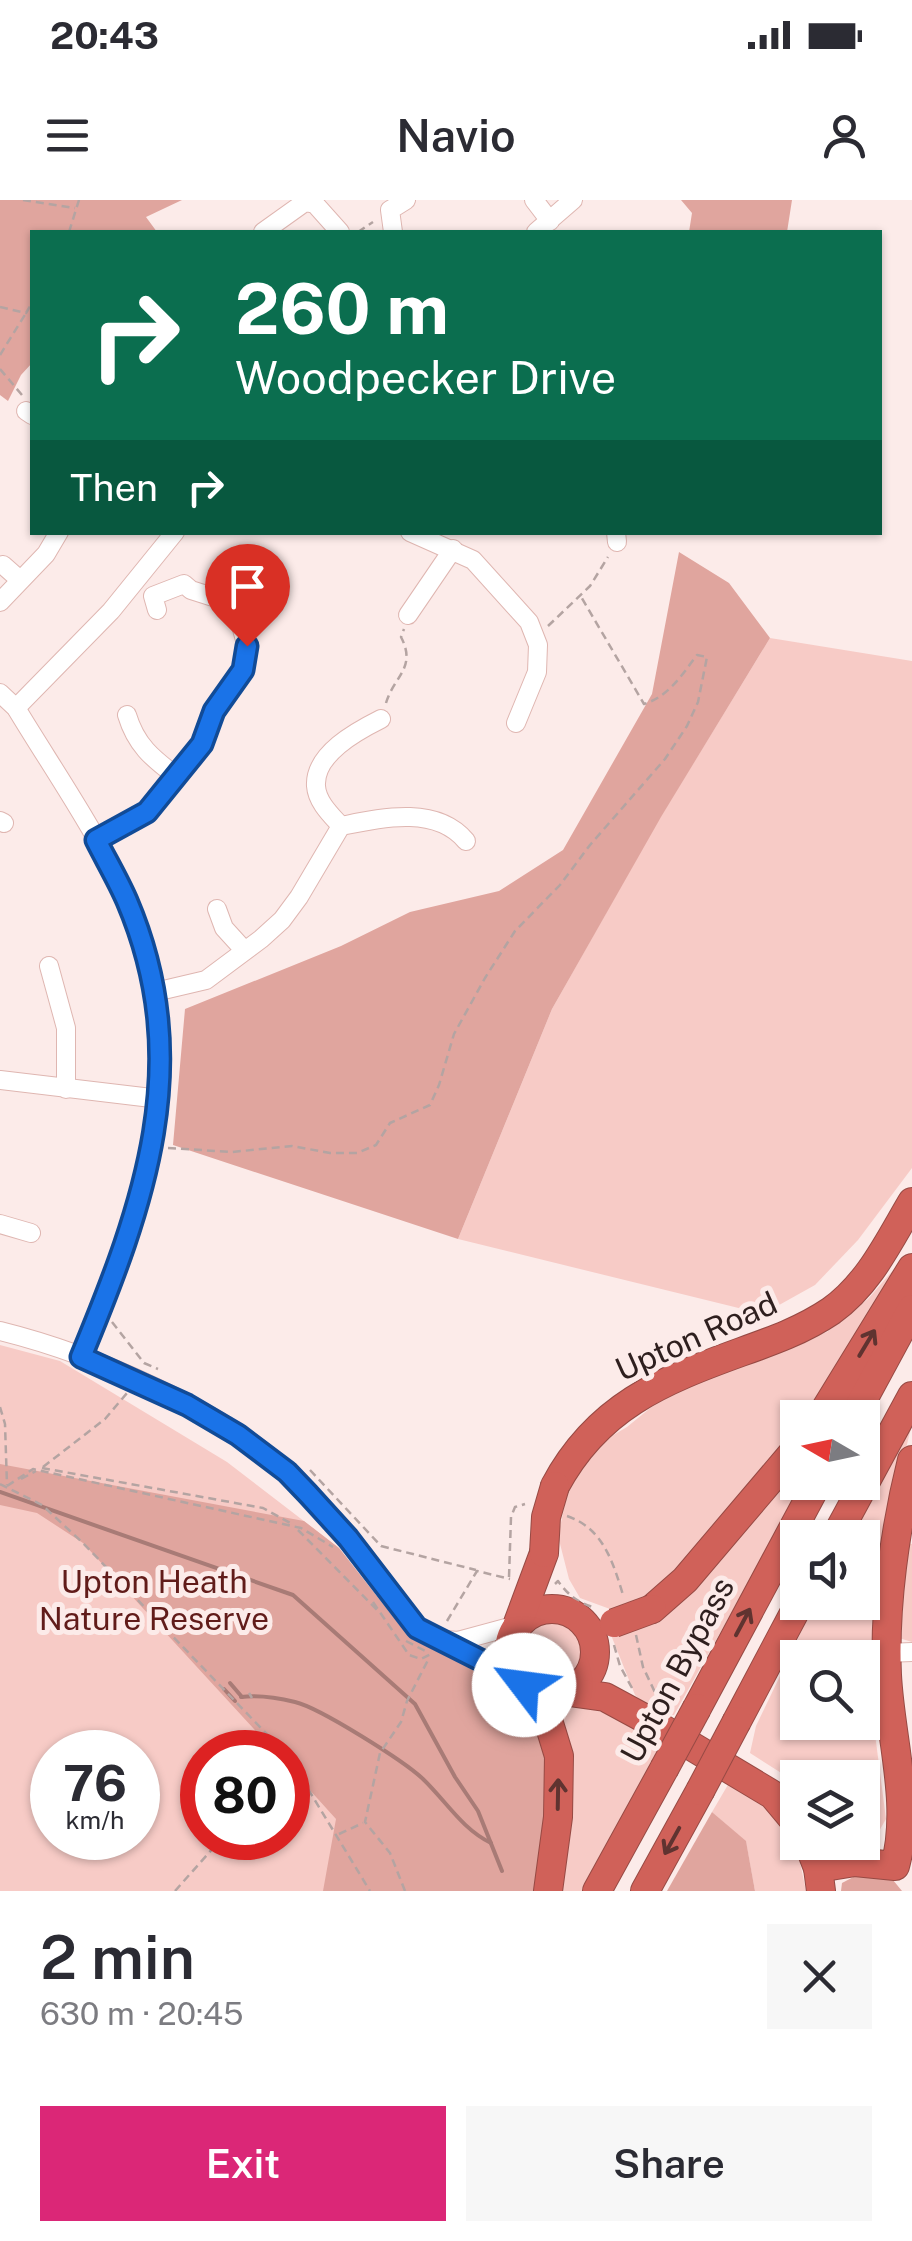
<!DOCTYPE html>
<meta charset="utf-8">
<style>
body{margin:0;font-family:"Public Sans",sans-serif;background:#f7f7f7;color:#2b2b33;height:100vh;display:flex;flex-direction:column;font-size:38px;white-space:nowrap}
*{box-sizing:border-box;margin:0}
p{font-size:32px;color:#7c7c81}
.icon{flex:none;width:55px;height:55px;fill:none;stroke:currentColor;stroke-width:2;stroke-linecap:round;stroke-linejoin:round}
.map{position:relative;height:1691px;overflow:hidden}
.sheet{display:flex;flex-direction:column;background:#fff;flex:1}
.sheet>*{flex:none}
.top-card{position:absolute;left:30px;top:30px;width:852px;height:305px;border-radius:0px;box-shadow:0 2px 8px #0004;background:#0b6e4f;color:#fff;overflow:hidden}
.needle{width:65px;rotate:279deg}
.controls{position:absolute;left:780px;top:1200px;display:grid;gap:20px}
.controls a{display:grid;place-items:center;width:100px;height:100px;border-radius:0px;background:#fff;box-shadow:0 2px 8px #0004;font-size:50px}
.speed{position:absolute;left:30px;top:1530px;display:flex;gap:20px;font-size:50px;font-weight:700;text-align:center}
.speed>*{display:grid;place-content:center;width:130px;height:130px;border-radius:50%;background:#fff;box-shadow:0 2px 8px #0004;line-height:1}
.speed small{font-size:25px;font-weight:400}
.speed .limit{border:15px solid #d22;background:#fff;color:#111}
.pin{position:absolute;display:grid;place-items:center;width:85px;height:85px;color:#fff;margin:-102px -42px;border-radius:50% 50% 50% 0;rotate:-45deg;box-shadow:0 0 10px #0007}
.pin .icon{rotate:45deg}
.me{position:absolute;width:110px;margin:-55px;rotate:300deg;stroke-linejoin:round;filter:drop-shadow(0 0 8px #0008)}
.turn{display:flex;align-items:center;gap:35px;height:210px;padding:0 40px;font-size:45px}
.turn .icon{width:130px;height:130px;stroke-width:2.5}
.turn b{display:block;font-size:70px;line-height:85px}
.then{display:flex;align-items:center;height:95px;padding:0 40px;background:#0003;gap:20px;font-size:38px}
.round{display:grid;place-items:center;flex:none;width:105px;height:105px;border-radius:0px;background:#f7f7f7}
.headline{display:flex;align-items:center;justify-content:space-between;height:170px;padding:0 40px}
h1{font-size:60px;font-weight:600;line-height:75px}
.primary-button{display:flex;gap:20px;margin-top:auto;padding:20px 40px}
.primary-button a{flex:1;height:115px;border-radius:0px;background:#db2777;color:#fff;font-size:40px;font-weight:600;line-height:115px;text-align:center}
.primary-button a+a{background:#f7f7f7;color:#2b2b33}
.status{display:flex;justify-content:space-between;align-items:center;height:70px;padding:0 50px;background:#fff;direction:ltr}
.status svg{height:28px;fill:currentColor}
header{display:flex;justify-content:space-between;align-items:center;height:130px;padding:0 40px;background:#fff;font-size:45px;font-weight:600}
.map>svg:first-child{display:block}
.green{fill:#f7cbc6;fill-rule:evenodd}
.forest{fill:#e0a59e}
.lines{fill:none;stroke-linecap:round;stroke-linejoin:round}
.stream{stroke:#a87b76;stroke-width:4}
.minor-casing{stroke:#dfb6b1;stroke-width:20}
.highway-casing{stroke:#974a44;stroke-width:30}
.path{stroke:#b4a4a2;stroke-width:2.5;stroke-dasharray:8 5;stroke-linecap:butt}
.minor{stroke:#fff;stroke-width:18}
.highway{stroke:#d06159;stroke-width:28}
.minor-bridge-casing{stroke:#dfb6b1;stroke-width:20;stroke-linecap:butt}
.highway-bridge-casing{stroke:#974a44;stroke-width:30;stroke-linecap:butt}
.minor-bridge{stroke:#fff;stroke-width:18}
.highway-bridge{stroke:#d06159;stroke-width:28}
.oneway{stroke:#5f3330}
.route-casing{stroke:#114b97;stroke-width:25}
.route{stroke:#1a73e8;stroke-width:18}
.labels{text-anchor:middle;dominant-baseline:central;stroke-width:10;stroke-linejoin:round;paint-order:stroke}
.street-label{font-size:32px;fill:#2e1f1e;stroke:#fcebe9}
.park-label{font-size:32px;fill:#611c1a;stroke:#fcebe9}
</style>
<div class="status"><b>20:43</b><svg viewBox="0 0 49 12"><path d="M0 12V9h3v3zM5 12V6h3v6zM10 12V3h3v9zM15 12V0h3v12zM26 1h20v11H26zM47 4h2v5h-2z"/></svg></div>
<header><svg class="icon" aria-label="menu" viewBox="0 0 24 24"><path d="M4 6h16M4 12h16M4 18h16"/></svg>Navio<svg class="icon" aria-label="person" viewBox="0 0 24 24"><circle cx="12" cy="8" r="4"/><path d="M4 21q1-7 8-7t8 7"/></svg></header>
<div class="map">
<svg width="912" height="1691" viewBox="0 0 912 1691">
<rect width="100%" height="100%" fill="#fcebe9"/>
<!-- green -->
<g class="green">
<path d="M770,438L912,461V968L858,1040L815,1085L763,1114L458,1039L552,809L655,626Z"/>
<path d="M894,1069L807,1217L798,1218L797,1232L659,1391L610,1409L580,1398L569,1379L558,1336L571,1277L593,1247L627,1227L676,1187L827,1132L868,1099Z"/>
<path d="M0,1145L60,1161L227,1262L339,1348L401,1427L494,1483L525,1513L539,1691H0ZM52,1552H138V1638H52ZM202,1552H288V1638H202Z"/>
<path d="M911,1228L898,1281L880,1444L864,1449L886,1619L875,1638L863,1642L862,1578H798L797,1583L750,1553L756,1526L815,1403L862,1402V1338L850,1337ZM798,1458H862V1522H798Z"/>
<path d="M797,1267L798,1282L804,1283L674,1515L656,1516L635,1495L611,1435Z"/>
<path d="M906,1343L912,1344V1442L899,1438Z"/>
<circle cx="553" cy="1451" r="32"/>
<path d="M598,1503L664,1541L588,1691H555L556,1510Z"/>
<path d="M729,1583L770,1608L797,1648L806,1691H755L746,1642L712,1612Z"/>
</g>
<!-- forest -->
<g class="forest">
<path d="M0,0H182L146,17L157,32H32V163L21,175L8,201L0,195Z"/>
<path d="M681,0H792L787,32H689L692,13Z"/>
<path d="M679,352L729,383L770,438L661,617L552,809L458,1039L173,945L185,809L341,746L410,712L499,691L563,650L652,494Z"/>
<path d="M0,1264L304,1321L339,1348L401,1427L494,1483L543,1535L552,1567L539,1691H323L336,1619L288,1566V1552H275L83,1343L37,1313L0,1305Z"/>
<path d="M712,1612L746,1641L755,1691H667Z"/>
<path d="M861,1673L888,1674L902,1691H841L842,1683Z"/>
</g>
<g class="lines">
<!-- stream -->
<g class="stream">
<path d="M0,1292L293,1395L415,1504L455,1577L478,1611L502,1671"/>
<path d="M230,1483L242,1497"/>
<path d="M224,1489L235,1501"/>
<path d="M241,1497C257,1495 279,1498 295,1502C320,1508 404,1561 423,1579C446,1601 462,1629 491,1643"/>
</g>
<defs>
<g id="minor">
<path d="M534,0L550,21"/>
<path d="M263,32L305,2L315,4L340,32"/>
<path d="M393,32L390,10L406,0"/>
<path d="M536,32L573,0"/>
<path d="M26,211L32,215"/>
<path d="M410,332L473,360L529,422L538,445L537,472L516,523"/>
<path d="M616,332L617,342"/>
<path d="M3,365L20,380"/>
<path d="M0,402L46,354L59,332"/>
<path d="M408,415L453,349"/>
<path d="M0,493L16,508C54,571 98,633 127,700C196,861 144,1006 81,1157"/>
<path d="M16,508L111,411L175,332"/>
<path d="M127,515C136,545 152,558 176,576"/>
<path d="M0,621L4,623"/>
<path d="M341,626C381,618 436,605 466,641"/>
<path d="M96,640L147,612L201,544L214,511L243,470L247,447L235,404L191,390L184,384L153,396L157,410"/>
<path d="M217,709L224,728L244,750"/>
<path d="M49,766L66,828V889"/>
<path d="M155,792L206,780L261,739L282,720L299,697L341,626C331,615 317,602 316,586C314,554 357,531 381,519"/>
<path d="M0,880L160,899"/>
<path d="M0,1024L31,1033"/>
<path d="M0,1131C89,1153 226,1210 291,1276C312,1297 334,1320 352,1343C374,1372 393,1402 417,1428"/>
<path d="M446,1440L517,1479"/>
<path d="M446,1440L458,1441L517,1425"/>
<path d="M887,1453L912,1452"/>
</g>
<g id="highway">
<path d="M820,1218L912,1068"/>
<path d="M853,1218L912,1109"/>
<path d="M555,1286C597,1207 661,1181 741,1152C772,1141 803,1130 831,1111C869,1084 889,1041 912,1002"/>
<path d="M835,1338L912,1196"/>
<circle cx="552" cy="1452" r="43"/>
<path d="M652,1409L685,1380L798,1247"/>
<path d="M518,1423L544,1353"/>
<path d="M569,1492L605,1497L653,1523L773,1595L798,1625"/>
<path d="M540,1494L559,1556L558,1617L548,1691"/>
<path d="M697,1508L818,1282"/>
<path d="M737,1521L800,1402"/>
<path d="M808,1642L818,1668L821,1691"/>
<path d="M818,1668L855,1662L895,1666C912,1605 890,1537 887,1475C884,1406 895,1328 912,1260"/>
<path d="M597,1691L664,1569"/>
<path d="M645,1691L700,1591"/>
</g>
</defs>
<!-- minor casing -->
<use href="#minor" class="minor-casing"/>
<!-- highway casing -->
<use href="#highway" class="highway-casing"/>
<!-- path -->
<g class="path">
<path d="M23,0L75,8"/>
<path d="M69,32L79,0"/>
<path d="M358,32L373,22"/>
<path d="M0,107L26,113L32,103"/>
<path d="M0,155L26,113"/>
<path d="M0,169L22,195"/>
<path d="M548,426L590,386L608,357"/>
<path d="M386,503C394,476 417,468 401,437L404,429"/>
<path d="M168,948L232,952L292,946L330,953H357L376,945L390,923L430,905L439,885L454,834L485,778L515,731L560,685L590,645L665,559L687,526L698,502L707,457L697,455C681,476 669,496 644,504L580,395"/>
<path d="M112,1122L144,1163L158,1169"/>
<path d="M0,1207L5,1224L7,1285"/>
<path d="M43,1267L105,1219L127,1193"/>
<path d="M42,1268L263,1308L292,1324"/>
<path d="M310,1270L381,1346L476,1370"/>
<path d="M21,1279L36,1271"/>
<path d="M0,1284L42,1305L83,1343L284,1552"/>
<path d="M7,1286L33,1269L301,1328L333,1347"/>
<path d="M567,1316C603,1328 613,1362 623,1395"/>
<path d="M298,1330L380,1413"/>
<path d="M509,1377L511,1317L515,1307L525,1304"/>
<path d="M555,1384L558,1381C569,1396 578,1403 596,1408"/>
<path d="M373,1402L409,1455L421,1459L431,1454"/>
<path d="M447,1421L477,1371L510,1379"/>
<path d="M636,1435L643,1467L660,1503"/>
<path d="M406,1441L429,1453"/>
<path d="M614,1445L620,1466L632,1488"/>
<path d="M249,1493L252,1498"/>
<path d="M288,1556L370,1691"/>
<path d="M789,1581L798,1586"/>
<path d="M339,1634L363,1623"/>
<path d="M175,1691L222,1638"/>
<path d="M405,1691L390,1653L365,1622L380,1553L401,1522L407,1501L429,1458"/>
</g>
<!-- minor -->
<use href="#minor" class="minor"/>
<!-- highway -->
<use href="#highway" class="highway"/>
<defs>
<path id="minor-bridge" d="M417,1428L446,1440"/>
<g id="highway-bridge">
<path d="M544,1353L546,1317L555,1286"/>
<path d="M614,1423L652,1409"/>
<path d="M664,1569L697,1508"/>
<path d="M700,1591L737,1521"/>
</g>
</defs>
<!-- minor-bridge casing -->
<use href="#minor-bridge" class="minor-bridge-casing"/>
<!-- highway-bridge casing -->
<use href="#highway-bridge" class="highway-bridge-casing"/>
<!-- minor-bridge -->
<use href="#minor-bridge" class="minor-bridge"/>
<!-- highway-bridge -->
<use href="#highway-bridge" class="highway-bridge"/>
</g>
<!-- one-way arrows -->
<defs><path id="oneway-shaft" d="M-6 0H5M1.5-3L5.5 0L1.5 3" fill="none" stroke-width="1.6" stroke-linecap="round" stroke-linejoin="round" transform="scale(2.5)"/></defs>
<g class="oneway">
<use href="#oneway-shaft" transform="translate(867 1143) rotate(-59)"/>
<use href="#oneway-shaft" transform="translate(743 1422) rotate(-62)"/>
<use href="#oneway-shaft" transform="translate(558 1594) rotate(-89)"/>
<use href="#oneway-shaft" transform="translate(672 1641) rotate(119)"/>
</g>
<g class="lines">
<defs>
<path id="route" d="M247,446L243,470L214,511L202,544L147,612L96,640C106,660 118,680 127,701C196,863 144,1005 81,1157L187,1205L238,1235L287,1272L308,1294L348,1338L417,1428L518,1479L524,1485"/>
</defs>
<!-- route casing -->
<use href="#route" class="route-casing"/>
<!-- route -->
<use href="#route" class="route"/>
</g>
<g class="labels">
<!-- street labels -->
<g class="street-label">
<text transform="translate(696 1136) rotate(-24)">Upton Road</text>
<text transform="translate(677 1470) rotate(-62)">Upton Bypass</text>
</g>
<!-- park labels -->
<g class="park-label">
<text x="154" y="1381">Upton Heath<tspan x="154" dy="37">Nature Reserve</tspan></text>
</g>
</g>
</svg>
<div class="controls">
<a><svg class="needle" viewBox="-14 -14 28 28"><path d="M0-13l5 13h-10z" fill="#e53935"/><path d="M0 13l5-13h-10z" fill="#7c7c81"/></svg></a>
<a><svg class="icon" aria-label="sound" viewBox="0 0 24 24"><path d="M4 9h4l5-4v14l-5-4H4zM17 9q2 3 0 6"/></svg></a>
<a><svg class="icon" aria-label="search" viewBox="0 0 24 24"><circle cx="10" cy="10" r="6"/><path d="M15 15l6 6"/></svg></a>
<a><svg class="icon" aria-label="layers" viewBox="0 0 24 24"><path d="M12 4l9 5-9 5-9-5zM3 14l9 5 9-5"/></svg></a>
</div>
<div class="speed"><div>76<small>km/h</small></div><div class="limit">80</div></div>
<div class="pin" style="left:247px;top:446px;background:#d93025"><svg class="icon" aria-label="arrive" viewBox="0 0 24 24"><path d="M6 21V4h12l-3 4 3 4H6"/></svg></div>
<svg class="me" style="left:524px;top:1485px" viewBox="-20 -20 40 40"><circle r="19" fill="#fff"/><path d="M0-13L10 11 0 6-10 11z" fill="#1a73e8"/></svg>
<div class="top-card">
<div class="turn"><svg class="icon" aria-label="right" viewBox="0 0 24 24"><path d="M7 20v-9h11M14 6l5 5-5 5"/></svg><div><b>260 m</b>Woodpecker Drive</div></div>
<div class="then">Then<svg class="icon" aria-label="right" viewBox="0 0 24 24"><path d="M7 20v-9h11M14 6l5 5-5 5"/></svg></div>
</div>
</div>
<section class="sheet">
<div class="headline"><div><h1>2 min</h1><p>630 m · 20:45</p></div><a class="round"><svg class="icon" aria-label="close" viewBox="0 0 24 24"><path d="M6 6l12 12M18 6L6 18"/></svg></a></div>
<div class="primary-button"><a>Exit</a><a>Share</a></div>
</section>
